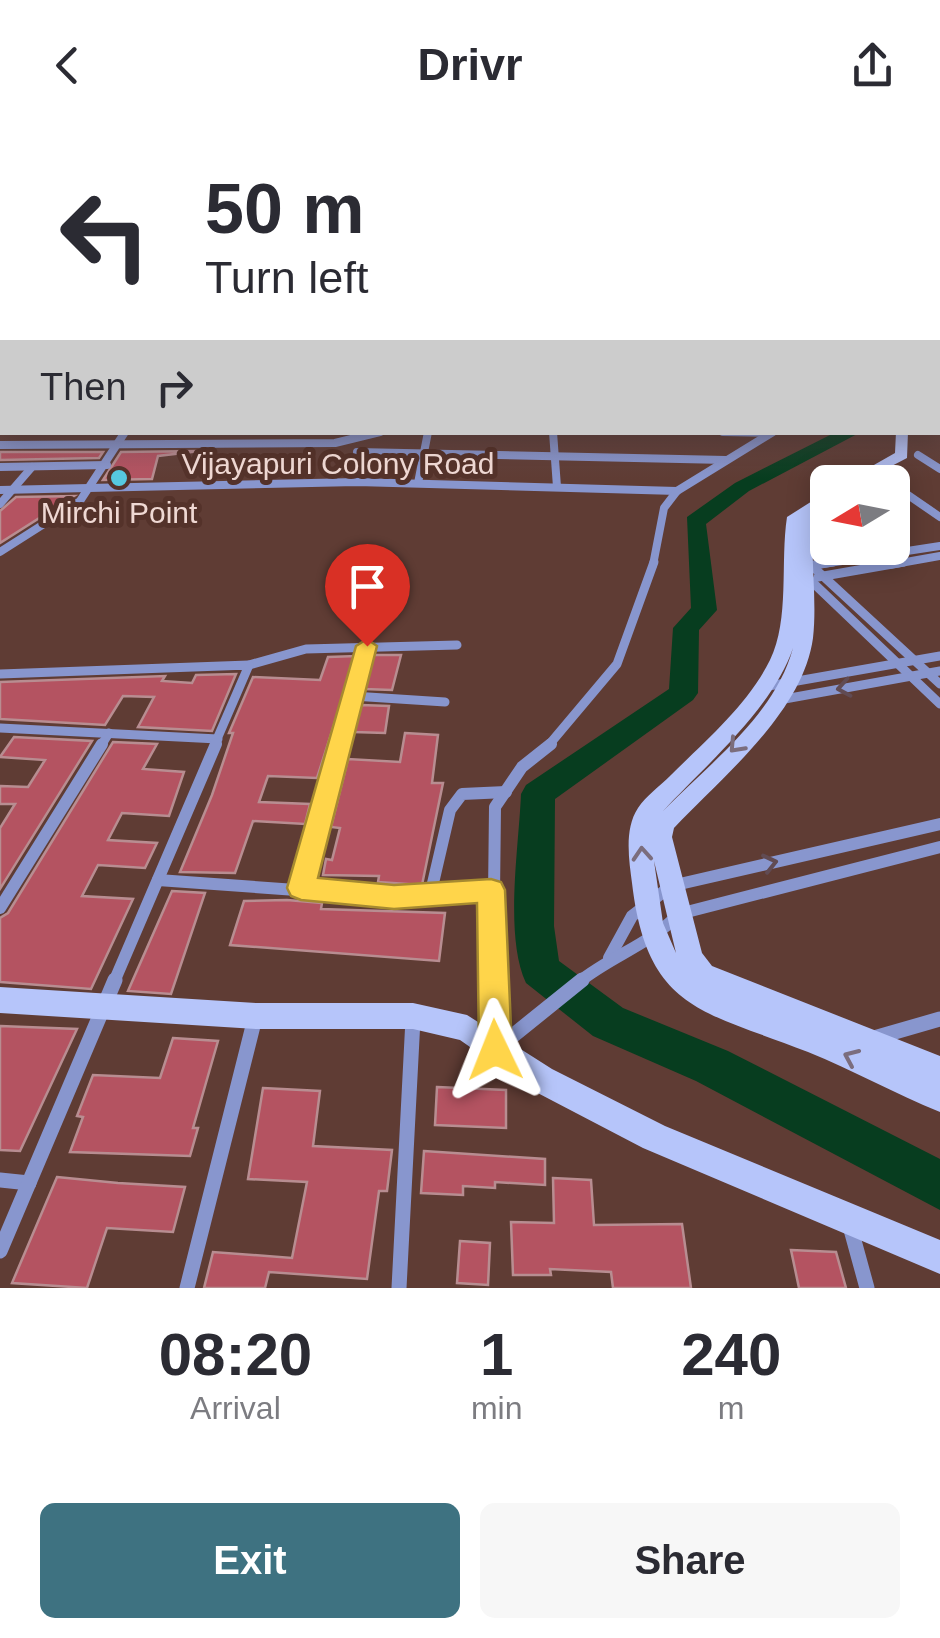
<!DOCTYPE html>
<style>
body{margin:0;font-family:Helvetica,sans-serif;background:#f7f7f7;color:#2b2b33;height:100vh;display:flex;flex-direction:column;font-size:38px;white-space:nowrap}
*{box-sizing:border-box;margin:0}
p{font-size:32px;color:#7c7c81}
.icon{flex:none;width:55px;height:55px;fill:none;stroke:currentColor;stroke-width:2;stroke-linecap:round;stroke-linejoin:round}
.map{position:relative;height:1158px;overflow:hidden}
.panel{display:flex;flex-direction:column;background:#fff;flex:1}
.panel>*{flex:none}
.hud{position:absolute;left:0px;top:0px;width:940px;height:305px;box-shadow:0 5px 25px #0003;background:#fff;color:#2b2b33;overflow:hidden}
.needle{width:65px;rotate:260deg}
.buttons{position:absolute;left:810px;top:335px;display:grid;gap:20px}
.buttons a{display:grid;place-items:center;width:100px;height:100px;border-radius:15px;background:#fff;box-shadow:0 5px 25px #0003;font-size:50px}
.pin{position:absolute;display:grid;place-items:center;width:85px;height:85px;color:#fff;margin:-102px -42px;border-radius:50% 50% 50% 0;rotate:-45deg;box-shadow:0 0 10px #0007}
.pin .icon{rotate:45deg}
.me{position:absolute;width:110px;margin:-55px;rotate:358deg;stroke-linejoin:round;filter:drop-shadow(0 0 8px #0008)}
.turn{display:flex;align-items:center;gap:35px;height:210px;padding:0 40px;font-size:45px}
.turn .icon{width:130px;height:130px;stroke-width:2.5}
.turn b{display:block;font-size:70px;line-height:85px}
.then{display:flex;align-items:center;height:95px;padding:0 40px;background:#0003;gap:20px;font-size:38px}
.eta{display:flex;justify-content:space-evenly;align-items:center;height:170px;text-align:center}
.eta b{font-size:60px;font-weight:800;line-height:70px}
.button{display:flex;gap:20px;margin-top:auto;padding:20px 40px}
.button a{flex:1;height:115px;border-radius:15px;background:#3e7281;color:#fff;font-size:40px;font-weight:800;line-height:115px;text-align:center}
.button a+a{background:#f7f7f7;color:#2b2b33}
header{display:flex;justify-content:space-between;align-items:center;height:130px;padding:0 40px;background:#fff;font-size:45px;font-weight:800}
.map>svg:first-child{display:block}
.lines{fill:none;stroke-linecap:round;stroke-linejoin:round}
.river{fill:#073d1f;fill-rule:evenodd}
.building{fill:#b45361;stroke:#b88d91;stroke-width:2.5}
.street-far3{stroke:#8896ce;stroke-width:8}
.street-far2{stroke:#8896ce;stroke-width:9}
.street-far1{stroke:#8896ce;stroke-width:12}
.street{stroke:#8896ce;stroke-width:15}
.secondary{fill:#b6c5fa;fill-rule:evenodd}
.oneway{stroke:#614b53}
.oneway2{stroke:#7b6d7d}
.route{fill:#ffd54a;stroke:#a68a30;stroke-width:2.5}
.poi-dot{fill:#56c9e0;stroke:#54322a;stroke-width:4}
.labels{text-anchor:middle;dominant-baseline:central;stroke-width:10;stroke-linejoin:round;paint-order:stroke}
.far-street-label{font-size:30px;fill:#efd8d3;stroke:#54322a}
.far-poi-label{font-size:30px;fill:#efd8d3;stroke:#54322a}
</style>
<header><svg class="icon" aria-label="back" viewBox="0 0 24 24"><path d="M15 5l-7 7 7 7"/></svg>Drivr<svg class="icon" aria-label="share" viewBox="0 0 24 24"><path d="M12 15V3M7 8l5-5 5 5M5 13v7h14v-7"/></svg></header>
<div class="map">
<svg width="940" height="1158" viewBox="0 0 940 1158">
<rect width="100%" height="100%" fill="#5f3c34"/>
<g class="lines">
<!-- river -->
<path class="river" d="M836,302H861L749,361L706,394L717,480L699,500L698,563L693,570L555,669L554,796L559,831L623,878L728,921L940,1029V1080L696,951L593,906L526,853C504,806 519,716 521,664L526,655L669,559L673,498L691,478L687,387L735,353Z"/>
</g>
<!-- building -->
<g class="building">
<path d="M200,321L158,326L152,349L103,350L121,322Z"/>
<path d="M0,322H103L99,328L0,330Z"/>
<path d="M74,366L0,413V381L16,367Z"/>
<path d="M373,525H401L392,560L364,559Z"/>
<path d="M356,526L317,648L268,646L259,672L310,674L305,694L253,691L235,743L180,742L212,665L233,603H229L253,547L320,550L328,527Z"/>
<path d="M236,544L212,601L138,597L154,567L123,566L105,595L0,589V552L165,546L162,551L192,553L196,545Z"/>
<path d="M360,575L389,576L385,603L354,602Z"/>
<path d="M405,603L438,605L432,653H443L422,755L378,752L379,746L323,745L326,729L332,730L340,698L331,697L348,629L400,632Z"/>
<path d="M14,607L92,611L0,759V698L15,674H0V656L28,657L45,630L0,627Z"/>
<path d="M113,612L157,614L143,639L184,642L169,686L122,683L108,710L157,713L145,738L98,735L82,766L133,769L91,859L0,852V788L8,783Z"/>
<path d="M172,761L205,763L171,864L128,861Z"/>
<path d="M287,770L322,773L321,779L445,783L439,831L230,815L244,771Z"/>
<path d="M0,896L77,899L20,1021L0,1020Z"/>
<path d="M173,908L218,911L193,998H198L190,1026L70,1022L83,987L77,986L93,945L160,948Z"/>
<path d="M437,957L506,960V998L435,995Z"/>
<path d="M263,958L320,961L313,1016L392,1020L387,1061H379L367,1149L269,1142L265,1158H204L213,1122L292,1128L307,1052L248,1049Z"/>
<path d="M424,1021L545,1029V1055L495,1052V1058L463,1056V1065L421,1063Z"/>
<path d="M57,1047L118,1053L185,1057L173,1102L107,1098L87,1158L12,1153Z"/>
<path d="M553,1048L591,1050L594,1095L682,1094L691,1158H613L611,1142L550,1139L551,1145H513L511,1092L554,1093Z"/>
<path d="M460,1111L490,1113L488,1155L457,1153Z"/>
<path d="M791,1120L836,1122L846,1158H799Z"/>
</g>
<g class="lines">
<!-- street-far3 -->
<g class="street-far3">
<path d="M553,302L557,357"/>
<path d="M723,302L770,303"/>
<path d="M0,315L335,313L380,302"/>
<path d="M357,322L726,330"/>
<path d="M918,325L940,339"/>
<path d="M0,337L107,335"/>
<path d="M418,353L428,302"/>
<path d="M892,354L940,387"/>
<path d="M0,360L357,352L677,361"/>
<path d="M0,374L32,337"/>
<path d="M0,422L80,371L125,302"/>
<path d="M653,435L664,378L677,361L773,302"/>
<path d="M816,435L940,416"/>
<path d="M889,435L940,426"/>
</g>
<!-- street-far2 -->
<g class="street-far2">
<path d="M811,435L940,554"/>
<path d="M808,436L833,432"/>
<path d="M818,447L904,432"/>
<path d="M808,448L940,574"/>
<path d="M249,535L306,519L457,515"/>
<path d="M0,544L249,535L214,616"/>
<path d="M763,557L940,526"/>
<path d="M353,566L445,572"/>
<path d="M779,570L940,541"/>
<path d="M0,598L218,609"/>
<path d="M101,616L109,603"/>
<path d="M340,616L367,516"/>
<path d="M548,616L617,534L654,432"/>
</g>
<!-- street-far1 -->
<g class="street-far1">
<path d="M158,750L394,767L491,761"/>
<path d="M301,758L340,614"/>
<path d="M430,766L450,680L462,664L506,662"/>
<path d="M0,778L102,614"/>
<path d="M609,828L632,786L671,756L940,694"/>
<path d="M114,852L216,614"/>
<path d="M493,852L495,677L522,637L551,614"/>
<path d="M579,852C613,825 649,815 679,784L940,717"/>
</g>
<!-- street -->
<g class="street">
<path d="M493,850L495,914"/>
<path d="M874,908L940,889"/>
<path d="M500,916L582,850"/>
<path d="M0,1050L29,1053"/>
<path d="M850,1096L867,1158"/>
<path d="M0,1121L115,850"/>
<path d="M187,1158L255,888"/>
<path d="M399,1158L413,889"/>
</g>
<!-- secondary -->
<g class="secondary">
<path d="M896,302H908L907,328L861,352H844L895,323Z"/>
<path d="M828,361V372L824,374H828V384L816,391L813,400C811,436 817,472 813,508C803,582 723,646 674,698L672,707L702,823L712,836L940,926V982C895,964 853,940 808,922C704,881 647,881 632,753C629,730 624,699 638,678C646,666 660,656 670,646C705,611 748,575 770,530C790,489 780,432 787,387ZM793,518C775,585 710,633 663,681C706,635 773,578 793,518ZM654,731L676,823L663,793Z"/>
<path d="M0,857L256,873H413L467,885L552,939L665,996L940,1110V1144L643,1018L530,959L460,910L413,899H256L0,883Z"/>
</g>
</g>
<!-- one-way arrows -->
<defs><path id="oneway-chevron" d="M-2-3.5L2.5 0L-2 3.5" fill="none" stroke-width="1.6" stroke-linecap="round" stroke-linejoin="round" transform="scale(2.5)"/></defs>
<g class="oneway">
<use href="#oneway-chevron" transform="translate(844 558) rotate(170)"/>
<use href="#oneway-chevron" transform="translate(770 733) rotate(-13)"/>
</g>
<g class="oneway2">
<use href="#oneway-chevron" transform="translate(736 616) rotate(133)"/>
<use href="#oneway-chevron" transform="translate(642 724) rotate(-94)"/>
<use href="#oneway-chevron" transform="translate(851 927) rotate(-156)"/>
</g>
<!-- sky -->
<linearGradient id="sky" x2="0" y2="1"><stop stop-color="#34211d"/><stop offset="0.53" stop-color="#69565c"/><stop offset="1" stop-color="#69565c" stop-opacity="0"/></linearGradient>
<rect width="940" height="349" fill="url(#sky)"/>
<!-- route -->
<path class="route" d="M367,509L377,516L318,748L394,755L491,749L501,752L505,760L512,920L507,931L495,936L484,931L479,920L477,773L394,779L301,770L291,766L287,758L356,516Z"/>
<!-- markers -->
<circle class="poi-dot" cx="119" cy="348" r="10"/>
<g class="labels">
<!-- far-street labels -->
<g class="far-street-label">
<text x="338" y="333">Vijayapuri Colony Road</text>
</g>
<!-- far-poi labels -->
<g class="far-poi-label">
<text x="119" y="382">Mirchi Point</text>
</g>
</g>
</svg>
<div class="buttons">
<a><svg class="needle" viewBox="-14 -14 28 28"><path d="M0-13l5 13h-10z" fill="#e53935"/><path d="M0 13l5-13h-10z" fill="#7c7c81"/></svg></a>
</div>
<div class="pin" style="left:367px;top:516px;background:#d93025"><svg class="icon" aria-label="arrive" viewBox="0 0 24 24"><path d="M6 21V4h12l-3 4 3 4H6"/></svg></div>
<svg class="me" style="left:495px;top:920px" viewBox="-20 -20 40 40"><path d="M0-17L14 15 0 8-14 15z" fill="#ffd54a" stroke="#fff" stroke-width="4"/></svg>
<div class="hud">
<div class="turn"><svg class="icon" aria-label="left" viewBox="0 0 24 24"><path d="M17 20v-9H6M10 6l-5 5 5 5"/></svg><div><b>50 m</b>Turn left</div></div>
<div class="then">Then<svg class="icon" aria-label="right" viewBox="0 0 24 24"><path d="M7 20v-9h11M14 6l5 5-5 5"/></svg></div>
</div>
</div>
<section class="panel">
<div class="eta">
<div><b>08:20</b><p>Arrival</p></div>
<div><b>1</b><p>min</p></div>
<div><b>240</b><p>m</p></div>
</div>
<div class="button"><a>Exit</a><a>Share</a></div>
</section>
